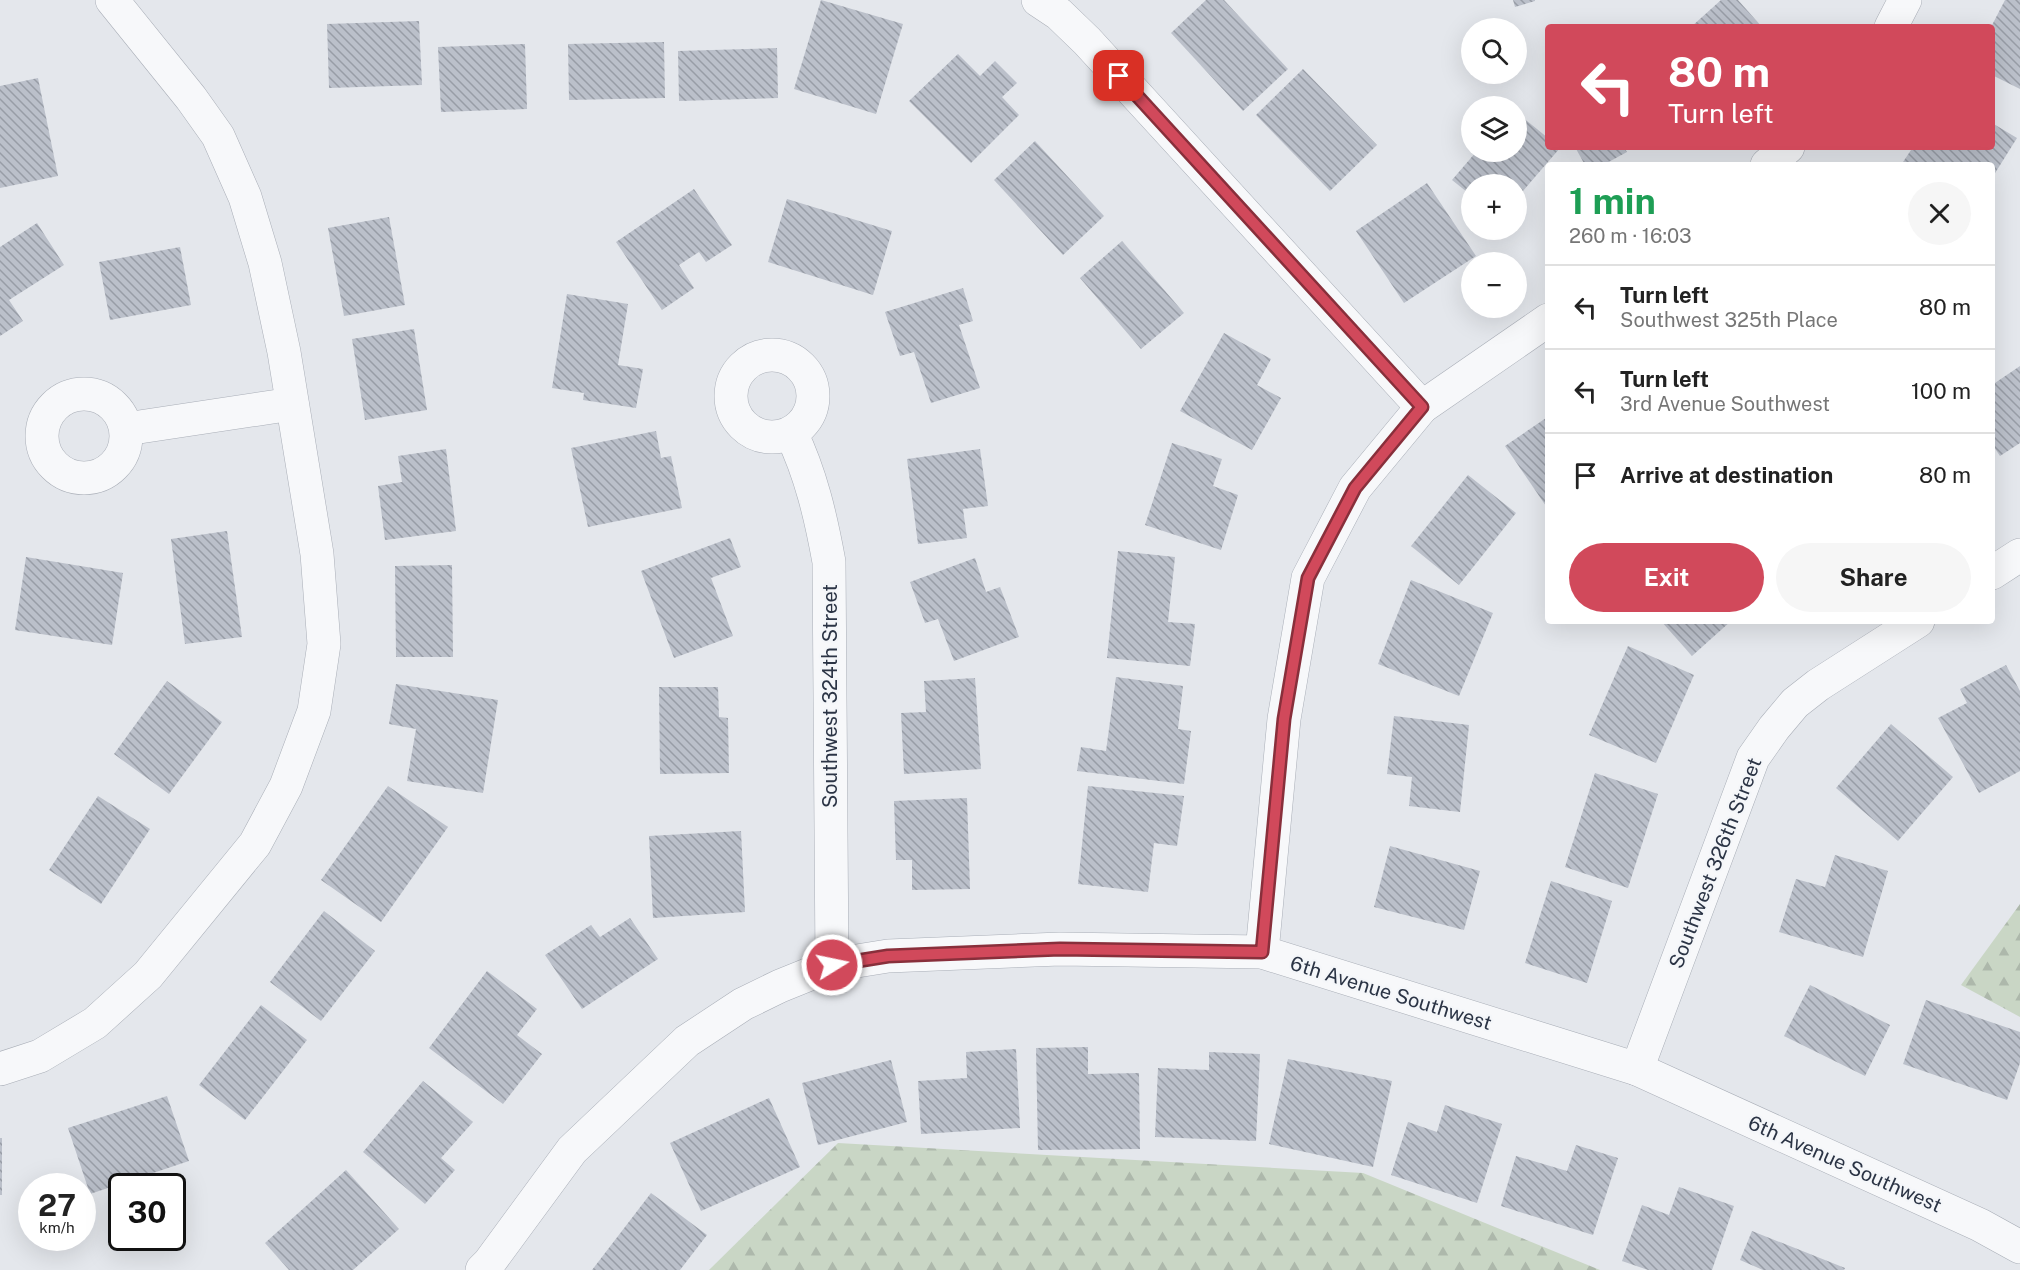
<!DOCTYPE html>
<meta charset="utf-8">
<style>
body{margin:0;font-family:"Public Sans",sans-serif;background:#f6f6f6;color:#222;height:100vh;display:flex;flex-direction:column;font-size:22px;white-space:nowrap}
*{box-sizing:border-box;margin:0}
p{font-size:20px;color:#767676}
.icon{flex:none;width:33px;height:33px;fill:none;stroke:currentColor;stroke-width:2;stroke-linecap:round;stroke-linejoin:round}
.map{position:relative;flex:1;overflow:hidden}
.panel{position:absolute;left:1545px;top:162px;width:450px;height:462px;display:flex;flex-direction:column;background:#fff;border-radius:6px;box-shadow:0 6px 24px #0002}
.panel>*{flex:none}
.banner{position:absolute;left:1545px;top:24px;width:450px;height:126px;border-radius:6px;box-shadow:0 6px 24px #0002;background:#d1495b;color:#fff;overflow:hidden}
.buttons{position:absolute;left:1461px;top:18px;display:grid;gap:12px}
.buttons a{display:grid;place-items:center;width:66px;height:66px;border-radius:50%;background:#fff;box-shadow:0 6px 24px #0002;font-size:30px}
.speed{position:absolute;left:18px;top:1173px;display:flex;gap:12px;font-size:30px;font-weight:700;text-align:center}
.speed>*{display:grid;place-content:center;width:78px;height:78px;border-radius:50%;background:#fff;box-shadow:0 6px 24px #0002;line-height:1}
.speed small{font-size:15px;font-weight:400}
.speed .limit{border:3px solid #111;border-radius:9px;background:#fff;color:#111}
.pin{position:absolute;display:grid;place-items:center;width:51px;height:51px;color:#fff;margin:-26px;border-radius:12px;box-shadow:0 3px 9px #0006}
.me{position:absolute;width:66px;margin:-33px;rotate:80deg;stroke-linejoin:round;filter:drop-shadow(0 0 4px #0008)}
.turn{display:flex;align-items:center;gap:21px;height:126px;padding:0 24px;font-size:27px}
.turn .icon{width:78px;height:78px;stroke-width:2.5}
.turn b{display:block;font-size:42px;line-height:51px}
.round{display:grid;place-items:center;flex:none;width:63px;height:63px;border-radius:32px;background:#f6f6f6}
.overview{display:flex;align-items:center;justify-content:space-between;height:102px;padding:0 24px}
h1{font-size:36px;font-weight:700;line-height:45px;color:#1e9e55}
.cta{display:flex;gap:12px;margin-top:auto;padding:12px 24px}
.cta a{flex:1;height:69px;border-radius:36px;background:#d1495b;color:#fff;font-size:24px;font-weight:700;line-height:69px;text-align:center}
.cta a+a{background:#f6f6f6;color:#222}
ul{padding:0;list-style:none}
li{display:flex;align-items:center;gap:18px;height:84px;padding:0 24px;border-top:2px solid #e0e0e0}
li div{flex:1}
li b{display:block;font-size:22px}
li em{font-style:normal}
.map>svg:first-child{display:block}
.forest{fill:url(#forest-firs)}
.building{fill:url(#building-back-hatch)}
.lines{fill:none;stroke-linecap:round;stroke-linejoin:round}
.street-casing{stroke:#a9aeb7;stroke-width:34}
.street{stroke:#f7f8fa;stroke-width:33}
.route-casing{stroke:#882f3b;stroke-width:15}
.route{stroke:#d1495b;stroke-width:10}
.labels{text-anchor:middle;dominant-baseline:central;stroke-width:4.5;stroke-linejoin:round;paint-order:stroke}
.street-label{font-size:20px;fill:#2b3445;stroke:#f4f6f9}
</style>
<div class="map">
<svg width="2020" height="1270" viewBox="0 0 2020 1270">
<defs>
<pattern id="forest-firs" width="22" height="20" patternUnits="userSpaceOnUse" patternTransform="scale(1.5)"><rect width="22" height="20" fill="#c9d6c5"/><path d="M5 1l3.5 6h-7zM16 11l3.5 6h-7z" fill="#adb8ab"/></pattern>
<pattern id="building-back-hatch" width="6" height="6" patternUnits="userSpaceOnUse" patternTransform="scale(1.5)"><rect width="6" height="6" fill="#bbc0ca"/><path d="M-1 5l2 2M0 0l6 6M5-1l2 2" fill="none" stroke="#989da6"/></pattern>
</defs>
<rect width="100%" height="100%" fill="#e4e7ec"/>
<!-- forest -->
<g class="forest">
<path d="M2020,904V1017L1961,985Z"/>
<path d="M838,1143L1363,1173L1600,1270H709Z"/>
</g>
<!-- building -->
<g class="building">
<path d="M821,0L903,24L876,114L794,89Z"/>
<path d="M1206,0H1224L1288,69L1243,111L1171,33Z"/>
<path d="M1513,0H1535V1L1515,7Z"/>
<path d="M1721,0H1738L1762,27H1691Z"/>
<path d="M2005,0H2020V89L1992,75V27H1991Z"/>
<path d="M419,21L422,85L329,88L327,24Z"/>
<path d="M664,42L665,98L569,100L568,44Z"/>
<path d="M525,44L527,109L441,112L438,47Z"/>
<path d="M777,48L778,98L679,101L678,51Z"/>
<path d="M958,54L980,76L995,61L1017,83L1002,97L1019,115L971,163L909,101Z"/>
<path d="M1303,69L1377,145L1330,191L1256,115Z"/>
<path d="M38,78L58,176L0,188V86Z"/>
<path d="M1516,112L1548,138V147L1560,148L1516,199V184H1472V196L1452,180L1476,152H1516Z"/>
<path d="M1992,123L2017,138L1992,178V165H1901L1913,147H1992Z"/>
<path d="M1035,141L1104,216L1063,255L994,180Z"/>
<path d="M1575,147H1624L1627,152L1603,165H1585Z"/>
<path d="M1427,183L1476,256L1404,303L1356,231Z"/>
<path d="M694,189L732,245L706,262L699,252L679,265L694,288L662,310L616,242Z"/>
<path d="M787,199L892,231L873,295L768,262Z"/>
<path d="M389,217L405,305L344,316L328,228Z"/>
<path d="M37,223L64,265L9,300L23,321L0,336V247Z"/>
<path d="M1122,241L1184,313L1141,349L1080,278Z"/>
<path d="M180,247L191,305L110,320L99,262Z"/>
<path d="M963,288L973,321L959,325L980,388L931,403L914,352L900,356L885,312Z"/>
<path d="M567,294L628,304L618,365L643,369L636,408L583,400L584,393L552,388Z"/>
<path d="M414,329L427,410L365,420L352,339Z"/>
<path d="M1224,333L1271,359L1257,385L1281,398L1252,450L1180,411Z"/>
<path d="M2020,366V443L2000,456L1992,444V385Z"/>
<path d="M1546,418L1548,421V509L1505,446Z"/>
<path d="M656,431L661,458L671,456L682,508L588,527L571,448Z"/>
<path d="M1172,443L1222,459L1213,486L1238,495L1221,550L1145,525Z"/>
<path d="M446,449L456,531L385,540L378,486L402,482L398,456Z"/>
<path d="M980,449L988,506L963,509L967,538L918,544L907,459Z"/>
<path d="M1468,475L1516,513L1459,585L1411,546Z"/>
<path d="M227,531L242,637L185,644L171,539Z"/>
<path d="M730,538L741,567L711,578L733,636L674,658L641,571Z"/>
<path d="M1118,551L1175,557L1168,622L1195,624L1190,666L1107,658Z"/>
<path d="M26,557L123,573L112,645L15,630Z"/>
<path d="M975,558L986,592L1000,587L1019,637L954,661L938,619L925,623L910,582Z"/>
<path d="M452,565L453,657H396L395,566Z"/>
<path d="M1411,580L1493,613L1459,696L1378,664Z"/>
<path d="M1661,621H1731L1692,656Z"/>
<path d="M1628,646L1694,675L1656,763L1589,735Z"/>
<path d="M2006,665L2020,691V771L1979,793L1938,718L1967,703L1960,689Z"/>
<path d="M1116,677L1183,686L1178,729L1191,731L1184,784L1077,771L1081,747L1106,751Z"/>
<path d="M975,678L981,769L904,774L901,713L926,712L924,681Z"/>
<path d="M167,681L222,722L169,794L114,754Z"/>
<path d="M396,684L498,700L483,793L407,781L416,729L389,724Z"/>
<path d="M659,687H718L719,717L728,718L729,773L660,774Z"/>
<path d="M1394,716L1469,725L1460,812L1409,806L1412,777L1387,774Z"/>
<path d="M1891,724L1953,777L1898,841L1836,788Z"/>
<path d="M1595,773L1658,794L1628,888L1565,867Z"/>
<path d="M388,786L448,827L381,922L321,880Z"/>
<path d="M1088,786L1184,796L1177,846L1154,843L1148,892L1078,884Z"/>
<path d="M98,796L150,829L101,904L49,870Z"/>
<path d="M967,798L970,889L912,890V860H896L894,801Z"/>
<path d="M741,831L745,912L653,918L649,836Z"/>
<path d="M1390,846L1480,871L1464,930L1374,907Z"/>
<path d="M1835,855L1888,871L1863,957L1779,932L1796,879L1825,887Z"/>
<path d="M1551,881L1612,901L1587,983L1525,963Z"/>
<path d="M324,911L375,951L321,1021L270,982Z"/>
<path d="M630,918L658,959L582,1009L545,955L591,925L600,937Z"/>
<path d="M487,971L537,1009L517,1035L542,1054L503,1104L429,1048Z"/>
<path d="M1810,985L1890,1025L1865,1076L1784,1036Z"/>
<path d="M1926,1000L2020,1032V1063L2007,1100L1903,1064Z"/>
<path d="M261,1005L307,1040L245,1120L199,1085Z"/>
<path d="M1088,1047V1074L1139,1073L1140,1149L1038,1150L1036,1048Z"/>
<path d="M1016,1049L1020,1128L921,1134L918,1081L967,1078L966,1052Z"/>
<path d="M1209,1052L1260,1054L1256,1141L1155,1137L1158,1068L1209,1070Z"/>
<path d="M1288,1059L1392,1081L1373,1167L1269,1144Z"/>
<path d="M891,1060L907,1122L818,1145L802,1083Z"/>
<path d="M423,1081L473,1122L441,1158L455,1170L425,1204L363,1152Z"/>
<path d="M167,1096L189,1161L90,1194L68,1128Z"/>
<path d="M769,1098L800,1167L701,1211L670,1143Z"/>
<path d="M1445,1105L1502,1124L1477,1203L1391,1175L1408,1122L1437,1132Z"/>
<rect x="0" y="1138" width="2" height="57"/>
<path d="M1576,1145L1618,1158L1593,1235L1501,1206L1516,1156L1567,1171Z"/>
<path d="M346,1170L399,1229L353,1270H289L265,1243Z"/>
<path d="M1679,1187L1734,1206L1712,1270H1648L1622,1261L1642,1205L1669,1215Z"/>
<path d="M651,1193L707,1235L680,1270H592Z"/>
<path d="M1752,1231L1845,1268L1844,1270H1763L1740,1260Z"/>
</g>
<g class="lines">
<defs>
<g id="street">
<path d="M1038,0L1059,14L1087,41L1422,407"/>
<path d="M1891,27L1905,0"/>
<path d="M1767,165L1788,147"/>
<circle cx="772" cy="396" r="41"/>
<circle cx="84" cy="436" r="42"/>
<path d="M126,429L292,404"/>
<path d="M791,433C811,474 821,518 829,562L832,965"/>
<path d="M1992,573L2020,555"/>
<path d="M1262,952L1284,719L1308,578L1355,488L1422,407L1548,320"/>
<path d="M0,1069L40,1056L95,1023L148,975L255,844L286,786L314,711L324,644L317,554L284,352L265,263L245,197L218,136L191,98L112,0"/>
<path d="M1637,1069L1753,758L1774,728L1795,703L1818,685L1918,621"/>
<path d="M482,1270L489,1263L572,1150L687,1041L743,1004L780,986L832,965L888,956L1060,949L1262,952L1637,1069L1980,1225L2020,1247"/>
</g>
</defs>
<!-- street casing -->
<use href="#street" class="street-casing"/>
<!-- street -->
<use href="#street" class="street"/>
</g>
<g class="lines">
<defs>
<path id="route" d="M832,965L888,956L1060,949L1262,952L1284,719L1308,578L1355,488L1422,407L1119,76"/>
</defs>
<!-- route casing -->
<use href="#route" class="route-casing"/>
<!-- route -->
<use href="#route" class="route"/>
</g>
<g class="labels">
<!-- street labels -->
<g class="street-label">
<text transform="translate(830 696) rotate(-90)">Southwest 324th Street</text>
<text transform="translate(1715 863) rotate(-69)">Southwest 326th Street</text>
<text transform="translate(1391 993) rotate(17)">6th Avenue Southwest</text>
<text transform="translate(1845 1164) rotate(24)">6th Avenue Southwest</text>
</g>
</g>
</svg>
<div class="buttons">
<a><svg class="icon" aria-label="search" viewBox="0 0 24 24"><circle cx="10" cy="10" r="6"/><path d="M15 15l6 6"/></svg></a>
<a><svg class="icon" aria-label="layers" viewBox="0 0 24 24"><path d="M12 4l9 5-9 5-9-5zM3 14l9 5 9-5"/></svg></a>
<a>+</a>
<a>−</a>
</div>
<div class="speed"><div>27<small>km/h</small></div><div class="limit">30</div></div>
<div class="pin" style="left:1119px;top:76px;background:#d93025"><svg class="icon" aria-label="arrive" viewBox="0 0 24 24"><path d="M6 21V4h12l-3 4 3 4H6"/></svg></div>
<svg class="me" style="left:832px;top:965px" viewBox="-20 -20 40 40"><circle r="17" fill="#d1495b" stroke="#fff" stroke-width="3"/><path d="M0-11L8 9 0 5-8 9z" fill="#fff"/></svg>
<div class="banner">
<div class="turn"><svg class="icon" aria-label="left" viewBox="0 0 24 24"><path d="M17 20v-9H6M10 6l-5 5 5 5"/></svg><div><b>80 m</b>Turn left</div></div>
</div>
<section class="panel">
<div class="overview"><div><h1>1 min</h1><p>260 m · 16:03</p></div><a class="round"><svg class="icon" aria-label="close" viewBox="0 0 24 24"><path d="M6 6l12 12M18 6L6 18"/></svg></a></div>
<ul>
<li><svg class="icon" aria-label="left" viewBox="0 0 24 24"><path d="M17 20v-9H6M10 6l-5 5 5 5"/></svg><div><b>Turn left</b><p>Southwest 325th Place</p></div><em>80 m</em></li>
<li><svg class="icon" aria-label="left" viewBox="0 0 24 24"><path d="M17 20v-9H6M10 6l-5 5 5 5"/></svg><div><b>Turn left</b><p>3rd Avenue Southwest</p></div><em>100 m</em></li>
<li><svg class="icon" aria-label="arrive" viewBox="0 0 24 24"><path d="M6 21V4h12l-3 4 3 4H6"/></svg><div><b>Arrive at destination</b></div><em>80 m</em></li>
</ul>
<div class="cta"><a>Exit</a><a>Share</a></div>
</section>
</div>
